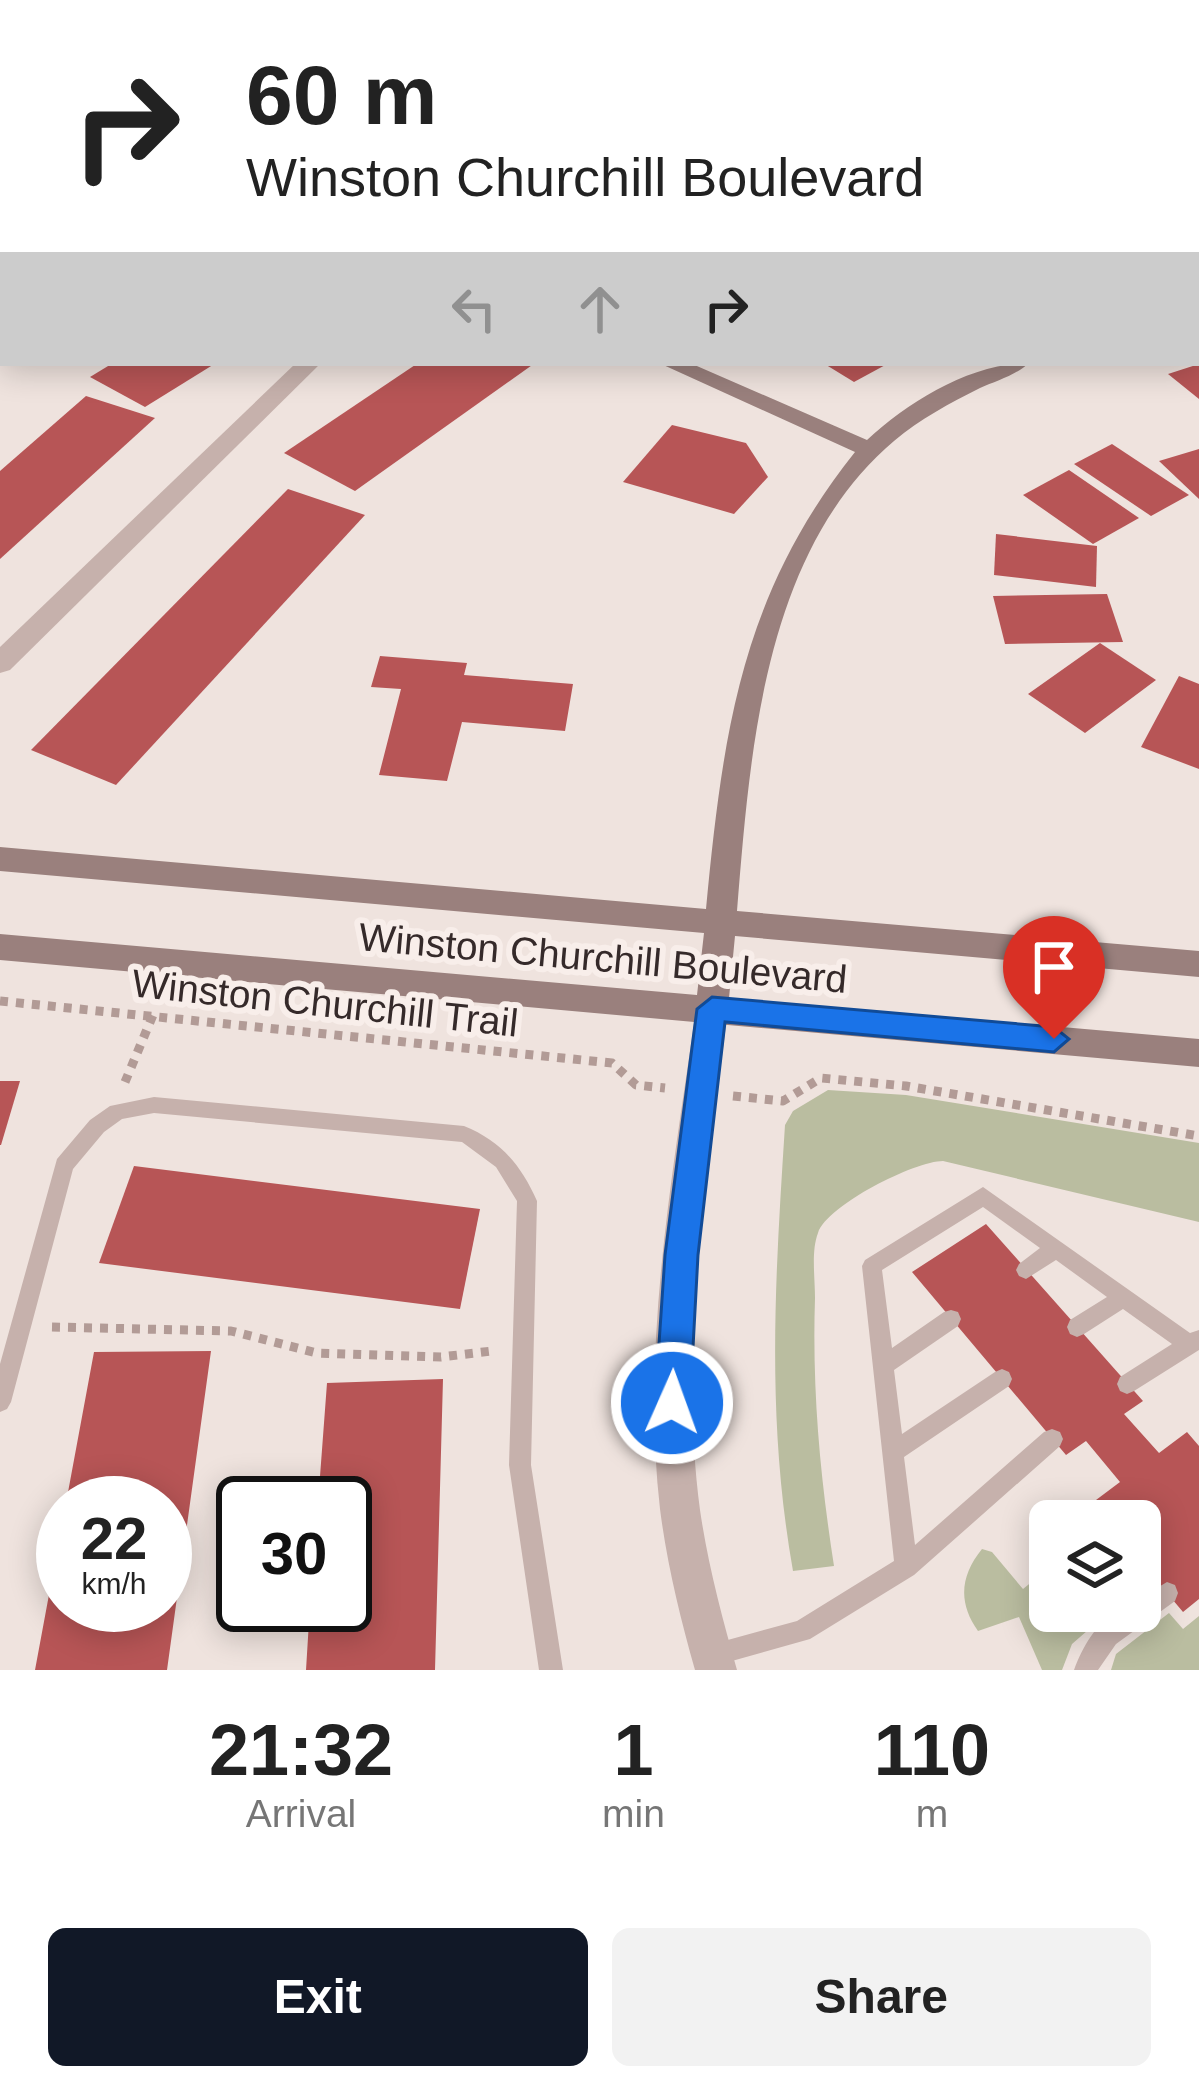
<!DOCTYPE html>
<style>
body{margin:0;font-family:Arial,sans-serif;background:#f2f2f2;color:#222;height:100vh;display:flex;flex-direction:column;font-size:45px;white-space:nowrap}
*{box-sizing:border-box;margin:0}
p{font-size:39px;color:#767676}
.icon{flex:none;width:66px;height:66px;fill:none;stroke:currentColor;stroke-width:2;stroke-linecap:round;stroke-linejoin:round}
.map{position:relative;height:1670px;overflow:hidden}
.details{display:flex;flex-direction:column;background:#fff;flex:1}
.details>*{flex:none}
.banner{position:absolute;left:0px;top:0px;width:1200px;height:366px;box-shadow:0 6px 30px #0003;background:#fff;color:#222;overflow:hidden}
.controls{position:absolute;left:1029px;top:1500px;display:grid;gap:24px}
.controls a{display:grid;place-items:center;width:132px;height:132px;border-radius:18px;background:#fff;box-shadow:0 6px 30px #0003;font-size:60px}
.speed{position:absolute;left:36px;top:1476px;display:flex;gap:24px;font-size:60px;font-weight:700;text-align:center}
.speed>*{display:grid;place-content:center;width:156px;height:156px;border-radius:50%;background:#fff;box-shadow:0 6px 30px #0003;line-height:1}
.speed small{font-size:30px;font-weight:400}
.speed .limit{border:6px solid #111;border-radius:18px;background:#fff;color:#111}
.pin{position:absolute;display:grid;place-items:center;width:102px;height:102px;color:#fff;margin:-123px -51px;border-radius:50% 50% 50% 0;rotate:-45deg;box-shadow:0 0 12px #0007}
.pin .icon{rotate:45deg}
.me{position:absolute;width:132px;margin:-66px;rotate:2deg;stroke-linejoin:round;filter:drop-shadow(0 0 9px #0008)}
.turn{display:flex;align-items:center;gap:42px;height:252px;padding:0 48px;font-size:54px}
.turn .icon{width:156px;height:156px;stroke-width:2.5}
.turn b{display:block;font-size:84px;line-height:102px}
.lanes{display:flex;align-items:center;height:114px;padding:0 48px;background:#0003;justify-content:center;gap:60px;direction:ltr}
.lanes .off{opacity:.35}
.eta{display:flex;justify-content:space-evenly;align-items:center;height:204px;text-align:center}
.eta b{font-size:72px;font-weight:600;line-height:84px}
.cta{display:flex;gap:24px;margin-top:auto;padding:24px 48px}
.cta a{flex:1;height:138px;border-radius:18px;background:#111827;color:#fff;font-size:48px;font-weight:600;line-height:138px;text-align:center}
.cta a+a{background:#f2f2f2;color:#222}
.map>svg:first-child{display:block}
.green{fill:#babda0}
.building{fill:#b75556}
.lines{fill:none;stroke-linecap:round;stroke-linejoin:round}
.path{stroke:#b29b96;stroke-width:9;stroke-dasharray:8 8;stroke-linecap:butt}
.lane{fill:#c6b1ac;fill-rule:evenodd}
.street{fill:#c6b1ac;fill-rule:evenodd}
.secondary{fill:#9a807d;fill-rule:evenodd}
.route{fill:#1a73e8;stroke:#114b97;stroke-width:3}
.labels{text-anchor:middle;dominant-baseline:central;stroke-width:12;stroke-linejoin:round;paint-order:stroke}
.street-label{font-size:39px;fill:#352a2a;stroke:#f8eeea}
</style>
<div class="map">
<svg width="1199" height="1670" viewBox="0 0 1199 1670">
<rect width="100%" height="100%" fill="#efe3de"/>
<!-- green -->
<g class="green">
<path d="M828,1090L906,1095L1199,1143V1222L943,1161C915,1161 827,1205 818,1233C811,1251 815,1278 815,1298C812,1389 820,1476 834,1566L793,1571C766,1418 775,1280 785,1125L793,1111Z"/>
<path d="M982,1549L992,1552L1023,1589L1050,1567V1611H1110L1072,1644L1062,1670H1042L1019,1617L978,1631C958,1603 960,1576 982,1549Z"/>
<path d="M1169,1613L1183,1629L1199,1616V1670H1111L1116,1654Z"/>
</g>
<!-- building -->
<g class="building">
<path d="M113,363H216L145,407L90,377Z"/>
<path d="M418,363H535L355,491L284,453Z"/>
<path d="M823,363H889L854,382Z"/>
<path d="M1199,364V399L1168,374Z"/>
<path d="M86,396L155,418L0,559V471Z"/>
<path d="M672,425L746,443L768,477L734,514L623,482Z"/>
<path d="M1112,444L1189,495L1151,516L1074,464Z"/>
<path d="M1199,449V499L1159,461Z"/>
<path d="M1069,470L1139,518L1093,544L1023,495Z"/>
<path d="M288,489L365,515L116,785L31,750Z"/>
<path d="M996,534L1097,546L1096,587L994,575Z"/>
<path d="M1107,594L1123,642L1005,644L993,596Z"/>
<path d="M1100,643L1156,680L1085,733L1028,694Z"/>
<path d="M380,656L467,663L464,675L573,684L565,731L462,722L447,781L379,775L401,689L371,687Z"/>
<path d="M1179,676L1199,684V769L1141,747Z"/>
<path d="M0,1081H20L1,1145H0Z"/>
<path d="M134,1166L480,1209L460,1309L99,1263Z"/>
<path d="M986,1224L1143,1401L1124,1414L1159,1453L1187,1432L1199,1446V1599L1183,1612L1140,1561V1521H1107L1092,1503L1120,1482L1086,1441L1066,1455L912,1272Z"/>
<path d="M211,1351L167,1670H35L61,1530L63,1605H165V1503H66L94,1352Z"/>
<path d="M443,1379L435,1670H306L310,1605H345V1503H318L327,1383Z"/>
</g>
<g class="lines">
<!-- path -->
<g class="path">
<path d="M0,1001L612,1063L636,1085L665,1088"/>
<path d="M125,1082L153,1015"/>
<path d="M733,1096L783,1101L821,1078L906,1086L1199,1136"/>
<path d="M52,1327L231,1331L317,1353L441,1357L492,1351"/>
</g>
<!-- lane -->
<g class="lane">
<path d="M3,45V51L0,52V46Z"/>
<path d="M154,1097L464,1126C501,1141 521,1165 537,1201L531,1465L563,1670H539L509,1465L517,1201L496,1167L462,1142L154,1113L122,1119L104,1132L73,1169L11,1402L7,1409L0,1412V1364L57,1159L90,1120L110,1106Z"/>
<path d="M983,1187L1190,1333L1199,1330V1350L1134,1391L1127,1394L1120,1391L1117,1384L1120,1377L1172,1344L1123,1309L1084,1334L1077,1337L1070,1334L1067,1327L1070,1320L1107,1297L1056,1260L1026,1279L1019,1276L1016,1270L1019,1264L1040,1248L983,1207L882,1270L892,1348L944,1312L951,1310L958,1312L961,1319L958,1326L894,1370L902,1434L995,1372L1002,1369L1009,1372L1012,1379L1009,1386L904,1457L915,1545L1044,1432L1052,1429L1060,1432L1063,1439L1060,1446L914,1575L810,1639L714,1666L706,1662L702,1654L706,1646L797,1621L894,1561L862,1266L865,1260Z"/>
<path d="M1167,1582L1175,1585L1178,1593L1175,1601L1116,1644L1098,1670H1074C1082,1649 1096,1621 1119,1612C1123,1611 1135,1611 1140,1611V1598Z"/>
</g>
<!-- street -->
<g class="street">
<path d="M583,0H613L581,3Z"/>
<path d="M1087,0H1106L1085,3Z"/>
<path d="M0,223H3L0,238Z"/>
<path d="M296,363H321L10,670L0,673V647Z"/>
<path d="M712,996L724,1000L728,1009C708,1173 678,1344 700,1510C708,1565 722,1617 737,1670H695C680,1617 667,1564 660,1509C641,1343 673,1173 696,1009L700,1000Z"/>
</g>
<!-- secondary -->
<g class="secondary">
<path d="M43,0H64L66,3H45Z"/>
<path d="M1199,288V302L1197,303V289Z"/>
<path d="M659,363H690L867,440C909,401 971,363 1029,363C1016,375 996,381 980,388C950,403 920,419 894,441C763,552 750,753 737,911L1199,951V977L735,936L729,998L1199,1039V1067L0,960V934L697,995L704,933L0,871V847L706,909C723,732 741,595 855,452Z"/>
</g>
</g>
<!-- route -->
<path class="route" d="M712,997L1054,1027L1069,1039L1054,1052L725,1022L698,1255L690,1403L685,1415L672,1420L660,1415L655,1403L665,1255L697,1009Z"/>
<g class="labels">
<!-- street labels -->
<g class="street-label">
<text transform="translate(603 958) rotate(5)">Winston Churchill Boulevard</text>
<text transform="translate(325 1003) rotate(6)">Winston Churchill Trail</text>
</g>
</g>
</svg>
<div class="controls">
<a><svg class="icon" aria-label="layers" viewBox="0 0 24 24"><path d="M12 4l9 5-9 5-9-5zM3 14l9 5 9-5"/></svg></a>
</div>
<div class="speed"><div>22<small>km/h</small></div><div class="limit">30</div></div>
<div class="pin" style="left:1054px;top:1039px;background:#d93025"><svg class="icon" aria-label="arrive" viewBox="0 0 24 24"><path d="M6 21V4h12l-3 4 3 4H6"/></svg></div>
<svg class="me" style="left:672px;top:1403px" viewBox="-20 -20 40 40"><circle r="17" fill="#1a73e8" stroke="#fff" stroke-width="3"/><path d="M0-11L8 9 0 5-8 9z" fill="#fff"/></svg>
<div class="banner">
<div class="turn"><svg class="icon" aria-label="right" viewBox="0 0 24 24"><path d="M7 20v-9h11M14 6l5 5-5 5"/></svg><div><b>60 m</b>Winston Churchill Boulevard</div></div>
<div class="lanes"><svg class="icon off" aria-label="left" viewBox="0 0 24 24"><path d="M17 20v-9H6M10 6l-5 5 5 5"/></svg><svg class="icon off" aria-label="ahead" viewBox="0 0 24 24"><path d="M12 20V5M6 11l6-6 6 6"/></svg><svg class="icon" aria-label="right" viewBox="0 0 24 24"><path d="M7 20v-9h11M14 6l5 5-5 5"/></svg></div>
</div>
</div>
<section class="details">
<div class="eta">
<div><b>21:32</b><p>Arrival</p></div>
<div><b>1</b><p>min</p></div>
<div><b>110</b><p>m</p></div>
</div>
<div class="cta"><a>Exit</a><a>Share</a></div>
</section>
